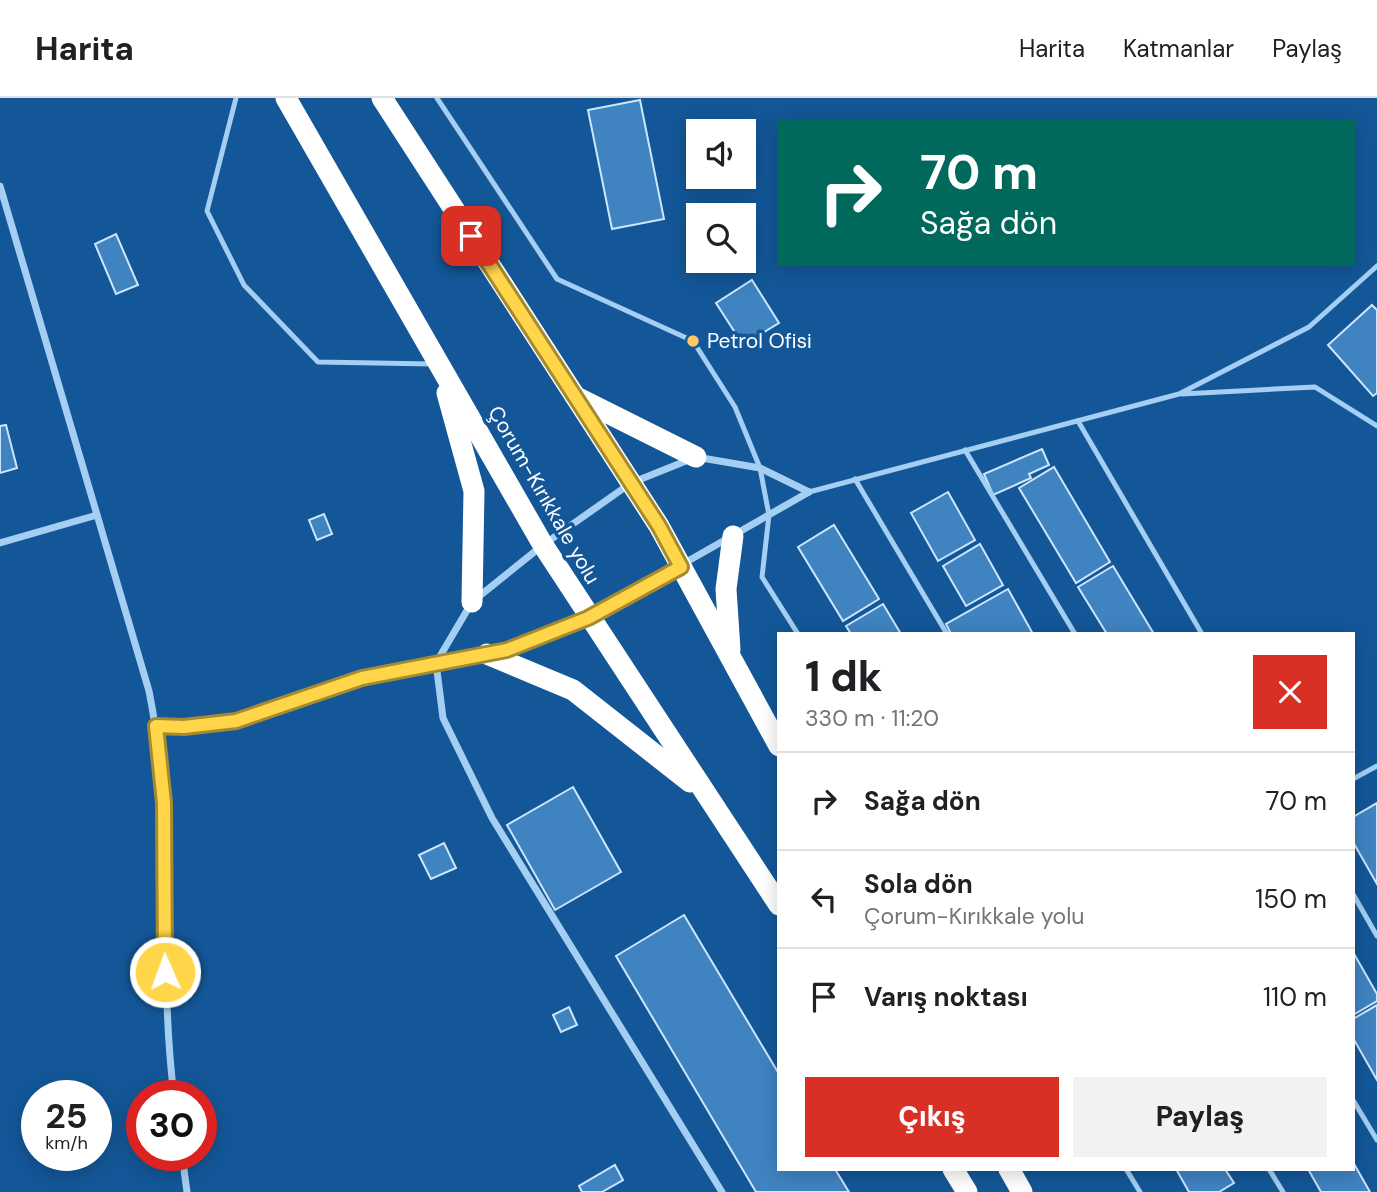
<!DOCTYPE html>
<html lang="tr">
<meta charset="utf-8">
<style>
body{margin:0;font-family:"DM Sans",sans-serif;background:#f2f2f2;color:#202124;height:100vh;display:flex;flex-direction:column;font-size:26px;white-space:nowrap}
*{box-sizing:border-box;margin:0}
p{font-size:23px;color:#757577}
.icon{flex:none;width:38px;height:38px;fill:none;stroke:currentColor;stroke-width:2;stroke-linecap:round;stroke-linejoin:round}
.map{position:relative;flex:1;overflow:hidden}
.drawer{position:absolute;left:777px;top:534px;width:578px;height:539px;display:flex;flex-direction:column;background:#fff;border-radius:0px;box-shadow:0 4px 18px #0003}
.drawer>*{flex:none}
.guide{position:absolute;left:777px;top:21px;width:578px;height:147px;border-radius:0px;box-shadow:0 4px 18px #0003;background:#00695c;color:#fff;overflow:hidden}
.fabs{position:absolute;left:686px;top:21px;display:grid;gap:14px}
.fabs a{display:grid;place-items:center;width:70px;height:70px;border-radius:0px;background:#fff;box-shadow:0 4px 18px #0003;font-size:35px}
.speed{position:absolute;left:21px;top:982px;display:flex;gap:14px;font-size:35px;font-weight:700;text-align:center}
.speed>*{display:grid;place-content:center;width:91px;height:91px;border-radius:50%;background:#fff;box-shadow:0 4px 18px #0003;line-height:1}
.speed small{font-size:18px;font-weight:400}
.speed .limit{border:10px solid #d22;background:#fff;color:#111}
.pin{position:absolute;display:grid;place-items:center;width:60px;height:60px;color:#fff;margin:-30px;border-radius:14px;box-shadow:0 4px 10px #0006}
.me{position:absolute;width:77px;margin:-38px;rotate:358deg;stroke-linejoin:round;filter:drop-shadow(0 0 5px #0008)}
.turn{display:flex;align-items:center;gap:24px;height:147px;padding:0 28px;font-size:32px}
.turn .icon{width:91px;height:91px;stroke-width:2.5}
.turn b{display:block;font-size:49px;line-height:60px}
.round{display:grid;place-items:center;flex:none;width:74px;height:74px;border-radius:0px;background:#f2f2f2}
.overview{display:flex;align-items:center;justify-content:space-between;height:119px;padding:0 28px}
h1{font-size:42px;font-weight:800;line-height:52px}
.cta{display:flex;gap:14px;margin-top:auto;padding:14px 28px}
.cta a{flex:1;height:80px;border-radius:0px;background:#d93025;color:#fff;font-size:28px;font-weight:800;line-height:80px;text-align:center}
.cta a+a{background:#f2f2f2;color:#202124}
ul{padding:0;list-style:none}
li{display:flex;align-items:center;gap:21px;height:98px;padding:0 28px;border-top:2px solid #e0e0e0}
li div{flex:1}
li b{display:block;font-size:26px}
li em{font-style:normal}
header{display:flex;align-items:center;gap:42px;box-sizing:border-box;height:98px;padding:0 35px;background:#fff;border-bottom:2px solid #e0e0e0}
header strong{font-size:33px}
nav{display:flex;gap:38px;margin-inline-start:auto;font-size:24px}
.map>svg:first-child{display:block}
.building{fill:#4083c1;stroke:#cde6fd;stroke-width:2}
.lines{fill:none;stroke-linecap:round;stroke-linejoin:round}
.lane{stroke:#a5cef3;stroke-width:5}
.street{stroke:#a5cef3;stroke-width:7}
.highway{stroke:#fff;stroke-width:21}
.route-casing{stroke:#a68a30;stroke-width:18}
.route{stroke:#ffd54a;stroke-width:12}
.poi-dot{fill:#ffc767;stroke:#135798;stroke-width:2.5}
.labels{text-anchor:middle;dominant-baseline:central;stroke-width:7;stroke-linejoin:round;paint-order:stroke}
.poi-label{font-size:21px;fill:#fff;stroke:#135798;text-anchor:start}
.street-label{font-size:21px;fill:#fff;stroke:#135798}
</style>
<header>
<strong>Harita</strong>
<nav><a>Harita</a><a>Katmanlar</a><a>Paylaş</a></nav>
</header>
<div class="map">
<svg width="1377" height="1094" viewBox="0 0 1377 1094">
<rect width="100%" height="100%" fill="#135798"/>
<!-- building -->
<g class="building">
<path d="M640,2L664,121L612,131L588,12Z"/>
<path d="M116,136L138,187L116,196L95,146Z"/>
<path d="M752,182L779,225L743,247L716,205Z"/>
<path d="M1372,207L1377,212V295L1373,298L1328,247Z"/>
<path d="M6,327L17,370L0,375V328Z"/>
<path d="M1042,351L1049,367L1029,376L1031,380L993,397L984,376Z"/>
<path d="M1054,369L1110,464L1076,485L1019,390Z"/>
<path d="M948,394L975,442L938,463L911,415Z"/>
<path d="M324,416L332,436L317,442L309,422Z"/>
<path d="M834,427L879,501L843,523L798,449Z"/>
<path d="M980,446L1003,487L966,508L943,468Z"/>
<path d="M1113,468L1154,536H1107L1078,489Z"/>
<path d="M1008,491L1033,536H951L946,526Z"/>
<path d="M883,506L901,536H851L846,528Z"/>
<path d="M573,689L621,774L555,812L507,727Z"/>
<path d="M1377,705V786L1353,744V719Z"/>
<path d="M444,745L456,770L431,781L419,757Z"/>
<path d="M684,817L779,976V1071H835L849,1094H756L616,858Z"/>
<path d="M1353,854L1377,896V903L1353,917Z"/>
<path d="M1377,907V982L1353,940V921Z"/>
<path d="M569,909L577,927L561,934L553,917Z"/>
<path d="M1353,1064L1370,1094H1321L1308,1071H1353Z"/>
<path d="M615,1067L623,1082L602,1094H582L579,1088Z"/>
<path d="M1176,1071H1225L1234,1085L1219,1094H1189Z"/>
</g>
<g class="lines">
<!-- lane -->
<g class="lane">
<path d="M236,0L207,113L244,187L318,264L433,266"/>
<path d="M437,0L557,181L693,243L735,309L760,370L769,417L762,479L798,536"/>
<path d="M1182,296L1315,289L1377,328"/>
<path d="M1078,323L1202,536"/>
<path d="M965,352L1075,536"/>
<path d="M855,381L947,536"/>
<path d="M809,394L1179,296L1309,229L1377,168"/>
<path d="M1353,681L1377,668"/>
<path d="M1353,796L1377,838"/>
<path d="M1353,1002L1377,1042"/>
<path d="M1126,1071L1140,1094"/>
<path d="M1269,1071L1283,1094"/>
</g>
<!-- street -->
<g class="street">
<path d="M0,88L149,593C176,726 157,863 174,998"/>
<path d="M0,445L97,417"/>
<path d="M496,554L588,520L809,394"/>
<path d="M156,628C239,632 282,604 358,581C399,569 442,564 484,556"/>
<path d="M182,1057L187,1094"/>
<path d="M722,1094L492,720L443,620L436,565L472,504L543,447L631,385L696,359L760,370L809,394"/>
</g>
<!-- highway -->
<g class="highway">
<path d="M286,0L543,447L779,807"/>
<path d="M382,0L659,428L779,648"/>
<path d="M447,295L474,393L472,504"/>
<path d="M576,299L696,359"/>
<path d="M730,552L726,491L733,438"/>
<path d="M487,556L573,592L690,684"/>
<path d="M953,1071L967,1094"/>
<path d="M1009,1071L1022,1094"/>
</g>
</g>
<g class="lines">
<defs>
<path id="route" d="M165,874L164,705L156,628L184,629L236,623L362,580L507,552L588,520L681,469L659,428L471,138"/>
</defs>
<!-- route casing -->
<use href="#route" class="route-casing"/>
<!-- route -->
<use href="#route" class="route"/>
</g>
<!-- markers -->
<circle class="poi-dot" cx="693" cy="243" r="7"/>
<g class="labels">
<!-- poi labels -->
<g class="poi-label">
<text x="707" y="243">Petrol Ofisi</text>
</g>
<!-- street labels -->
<g class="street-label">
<text transform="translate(544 397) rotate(60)">Çorum-Kırıkkale yolu</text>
</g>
</g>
</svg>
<div class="fabs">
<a><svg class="icon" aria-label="sound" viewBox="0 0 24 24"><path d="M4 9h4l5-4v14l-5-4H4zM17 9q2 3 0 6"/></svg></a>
<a><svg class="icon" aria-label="search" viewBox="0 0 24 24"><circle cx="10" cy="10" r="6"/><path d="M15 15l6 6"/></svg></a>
</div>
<div class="speed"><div>25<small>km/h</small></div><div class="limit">30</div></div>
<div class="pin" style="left:471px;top:138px;background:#d93025"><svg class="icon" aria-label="arrive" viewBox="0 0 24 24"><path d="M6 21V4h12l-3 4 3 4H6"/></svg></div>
<svg class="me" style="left:165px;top:874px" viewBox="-20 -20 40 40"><circle r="17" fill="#ffd54a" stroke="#fff" stroke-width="3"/><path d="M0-11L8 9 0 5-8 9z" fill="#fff"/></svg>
<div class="guide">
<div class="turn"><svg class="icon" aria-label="right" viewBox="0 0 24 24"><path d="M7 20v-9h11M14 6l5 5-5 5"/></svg><div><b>70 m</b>Sağa dön</div></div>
</div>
<section class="drawer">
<div class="overview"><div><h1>1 dk</h1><p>330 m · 11:20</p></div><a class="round" style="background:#d93025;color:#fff"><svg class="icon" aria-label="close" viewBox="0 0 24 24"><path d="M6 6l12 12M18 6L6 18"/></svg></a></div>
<ul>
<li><svg class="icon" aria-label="right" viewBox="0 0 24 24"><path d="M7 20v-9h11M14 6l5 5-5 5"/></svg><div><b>Sağa dön</b></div><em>70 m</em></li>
<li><svg class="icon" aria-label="left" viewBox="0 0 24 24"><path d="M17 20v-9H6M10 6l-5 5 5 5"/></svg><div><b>Sola dön</b><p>Çorum-Kırıkkale yolu</p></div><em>150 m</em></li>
<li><svg class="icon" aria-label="arrive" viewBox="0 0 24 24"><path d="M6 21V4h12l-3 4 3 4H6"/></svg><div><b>Varış noktası</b></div><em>110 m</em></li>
</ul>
<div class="cta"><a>Çıkış</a><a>Paylaş</a></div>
</section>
</div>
